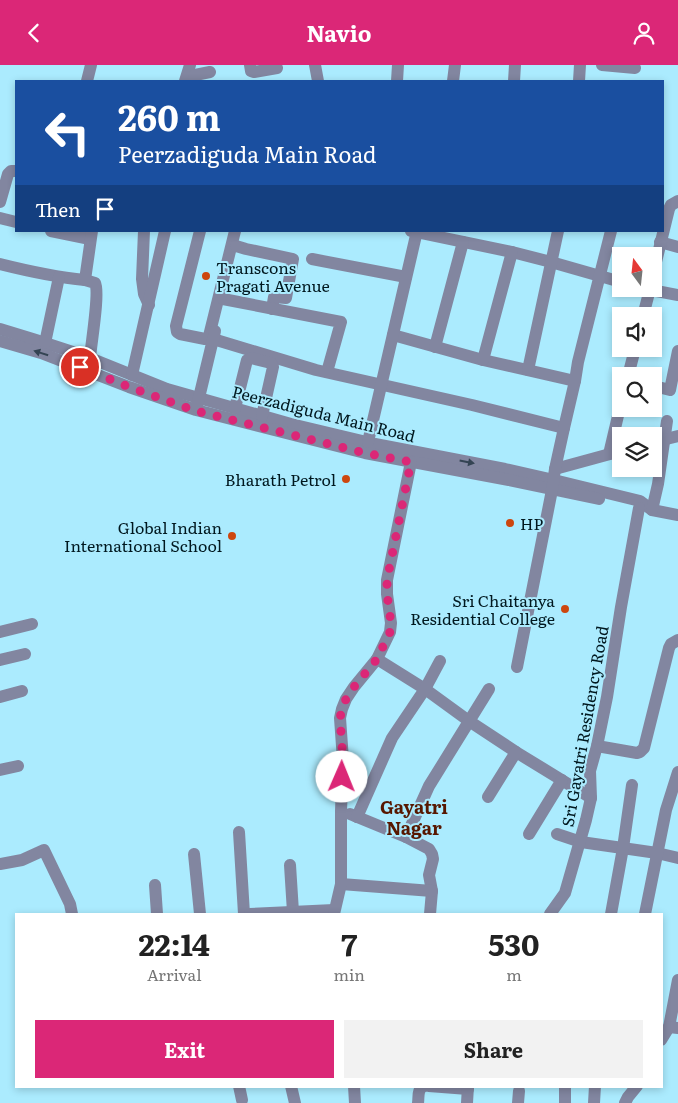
<!DOCTYPE html>
<style>
body{margin:0;font-family:Literata,serif;background:#f2f2f2;color:#222;height:100vh;display:flex;flex-direction:column;font-size:19px;white-space:nowrap}
*{box-sizing:border-box;margin:0}
p{font-size:16px;color:#767676}
.icon{flex:none;width:28px;height:28px;fill:none;stroke:currentColor;stroke-width:2;stroke-linecap:round;stroke-linejoin:round}
.map{position:relative;flex:1;overflow:hidden}
.panel{position:absolute;left:15px;top:848px;width:648px;height:175px;display:flex;flex-direction:column;background:#fff;border-radius:0px;box-shadow:0 2px 8px #0003}
.panel>*{flex:none}
.guide{position:absolute;left:15px;top:15px;width:649px;height:152px;border-radius:0px;box-shadow:0 2px 8px #0003;background:#1a4fa0;color:#fff;overflow:hidden}
.needle{width:32px;rotate:345deg}
.controls{position:absolute;left:612px;top:182px;display:grid;gap:10px}
.controls a{display:grid;place-items:center;width:50px;height:50px;border-radius:0px;background:#fff;box-shadow:0 2px 8px #0003;font-size:25px}
.pin{position:absolute;display:grid;place-items:center;width:42px;height:42px;color:#fff;margin:-21px;border:2px solid #fff;border-radius:50%;box-shadow:0 1px 5px #0007}
.me{position:absolute;width:55px;margin:-28px;rotate:1deg;stroke-linejoin:round;filter:drop-shadow(0 0 4px #0008)}
.turn{display:flex;align-items:center;gap:18px;height:105px;padding:0 20px;font-size:22px}
.turn .icon{width:65px;height:65px;stroke-width:2.5}
.turn b{display:block;font-size:35px;line-height:42px}
.then{display:flex;align-items:center;height:48px;padding:0 20px;background:#0003;gap:10px;font-size:19px}
.eta{display:flex;justify-content:space-evenly;align-items:center;height:85px;text-align:center}
.eta b{font-size:30px;font-weight:700;line-height:35px}
.primary-button{display:flex;gap:10px;margin-top:auto;padding:10px 20px}
.primary-button a{flex:1;height:58px;border-radius:0px;background:#db2777;color:#fff;font-size:20px;font-weight:700;line-height:58px;text-align:center}
.primary-button a+a{background:#f2f2f2;color:#222}
header{display:flex;justify-content:space-between;align-items:center;height:65px;padding:0 20px;background:#db2777;color:#fff;font-size:22px;font-weight:700}
.map>svg:first-child{display:block}
.lines{fill:none;stroke-linecap:round;stroke-linejoin:round}
.minor{stroke:#8286a0;stroke-width:12}
.oneway{fill:#344453}
.route{stroke:#db2777;stroke-width:9;stroke-dasharray:0 16.2}
.poi-dot{fill:#cd460e;stroke:#abebfe;stroke-width:2}
.labels{text-anchor:middle;dominant-baseline:central;stroke-width:4;stroke-linejoin:round;paint-order:stroke}
.poi-label{font-size:16px;fill:#00181f;stroke:#abebfe;text-anchor:end}
.street-label{font-size:16px;fill:#00181f;stroke:#abebfe}
.neighbourhood-label{font-size:18px;font-weight:bold;fill:#571700;stroke:#abebfe}
</style>
<header><svg class="icon" aria-label="back" viewBox="0 0 24 24"><path d="M15 5l-7 7 7 7"/></svg>Navio<svg class="icon" aria-label="person" viewBox="0 0 24 24"><circle cx="12" cy="8" r="4"/><path d="M4 21q1-7 8-7t8 7"/></svg></header>
<div class="map">
<svg width="678" height="1038" viewBox="0 0 678 1038">
<rect width="100%" height="100%" fill="#abebfe"/>
<g class="lines">
<!-- minor -->
<g class="minor">
<path d="M250,0L251,6L254,7L277,3"/>
<path d="M315,0L318,16"/>
<path d="M602,0L635,3"/>
<path d="M87,16L91,0"/>
<path d="M185,16L190,0"/>
<path d="M194,16L195,10L210,7"/>
<path d="M397,16L398,0"/>
<path d="M453,16L455,0"/>
<path d="M514,16L515,0"/>
<path d="M579,16L580,0"/>
<path d="M0,137L8,109L11,106H16"/>
<path d="M0,153L16,157"/>
<path d="M51,166L90,174"/>
<path d="M144,166L142,214L144,229L149,240"/>
<path d="M200,166L176,261L177,267L180,269L205,274L209,271L235,166"/>
<path d="M411,166L512,187L551,197L621,217"/>
<path d="M660,177L678,182"/>
<path d="M236,181L246,184L293,194L286,233L274,232L272,244"/>
<path d="M312,194L406,212"/>
<path d="M0,199C28,206 56,212 85,215"/>
<path d="M654,205L669,144L671,140L678,136"/>
<path d="M646,224L678,230"/>
<path d="M223,234L341,257L327,307"/>
<path d="M643,251L650,224"/>
<path d="M0,264L36,275L85,291L167,324L291,359L375,379L505,404L554,415L640,436L652,445L678,450"/>
<path d="M393,270L483,295L575,316"/>
<path d="M213,274L316,305L472,340L564,363"/>
<path d="M0,276L41,288L129,322L196,345L365,388L509,415L599,434"/>
<path d="M45,278L59,212"/>
<path d="M435,282L463,177"/>
<path d="M90,293C91,279 100,227 95,218L85,215L92,166"/>
<path d="M483,295L512,187"/>
<path d="M528,305L558,166"/>
<path d="M132,310L165,166"/>
<path d="M628,311L635,284"/>
<path d="M654,321L670,325L678,286"/>
<path d="M197,341L215,266"/>
<path d="M235,343L247,295L251,293L271,298L273,302L262,351"/>
<path d="M368,377L417,166"/>
<path d="M654,377L678,371"/>
<path d="M609,389L621,338"/>
<path d="M555,404L621,386"/>
<path d="M652,445L658,419L667,356"/>
<path d="M0,567L32,559"/>
<path d="M377,594L425,624L469,656L516,687L591,733"/>
<path d="M0,595L25,589"/>
<path d="M517,602L552,425L555,404L564,363L575,316L578,297L611,166"/>
<path d="M0,632L22,626"/>
<path d="M597,681L637,688L640,687L644,683L669,583L671,579L678,575"/>
<path d="M0,705L18,701"/>
<path d="M488,732L516,687"/>
<path d="M350,749L406,772L429,784L432,789L433,794L429,810L432,826L430,849"/>
<path d="M357,752L392,673L425,624L440,596"/>
<path d="M239,767L244,849"/>
<path d="M529,769L562,715"/>
<path d="M557,769L581,777L657,788L678,793"/>
<path d="M406,772L429,721L489,624"/>
<path d="M194,789L200,849"/>
<path d="M0,799L22,795L44,785L70,839L72,849"/>
<path d="M290,800L293,847"/>
<path d="M341,819L432,826"/>
<path d="M155,820L157,849"/>
<path d="M250,849L334,845"/>
<path d="M334,849L341,819V746L343,695L340,653L342,644L346,634L354,622L377,594L390,567L391,558L387,529V515L411,397"/>
<path d="M550,849L565,828L586,755L591,733L590,706L597,681L607,632L621,542L639,443"/>
<path d="M611,849L623,783L632,720"/>
<path d="M645,849L666,745L678,707"/>
<path d="M669,962L678,915"/>
<path d="M661,975L669,962L678,963"/>
<path d="M239,1021L242,1035"/>
<path d="M291,1021L295,1038"/>
<path d="M354,1021L355,1038"/>
<path d="M429,1021L468,1024"/>
<path d="M418,1038C419,1031 417,1024 424,1021"/>
<path d="M467,1038L468,1021"/>
<path d="M518,1038L519,1026"/>
<path d="M565,1038V1021"/>
<path d="M594,1038L595,1021"/>
<path d="M625,1038L628,1032L637,1021"/>
</g>
</g>
<!-- one-way arrows -->
<defs><path id="oneway-solid" d="M-6-.8H1V-3.2L6.5 0L1 3.2V.8H-6Z" transform="scale(1.25)"/></defs>
<g class="oneway">
<use href="#oneway-solid" transform="translate(41 288) rotate(-162)"/>
<use href="#oneway-solid" transform="translate(467 397) rotate(11)"/>
</g>
<g class="lines">
<!-- route -->
<path class="route" d="M80,302L129,322L196,346L365,388L411,397L387,515V529L391,558L390,567L377,594L354,622L346,634L342,644L340,653L343,695L342,712"/>
</g>
<!-- markers -->
<g class="poi-dot">
<circle cx="206" cy="211" r="5"/>
<circle cx="346" cy="414" r="5"/>
<circle cx="510" cy="458" r="5"/>
<circle cx="232" cy="471" r="5"/>
<circle cx="565" cy="544" r="5"/>
</g>
<g class="labels">
<!-- poi labels -->
<g class="poi-label">
<text x="216" y="202" text-anchor="start">Transcons<tspan x="216" dy="18">Pragati Avenue</tspan></text>
<text x="336" y="414">Bharath Petrol</text>
<text x="520" y="458" text-anchor="start">HP</text>
<text x="222" y="462">Global Indian<tspan x="222" dy="18">International School</tspan></text>
<text x="555" y="535">Sri Chaitanya<tspan x="555" dy="18">Residential College</tspan></text>
</g>
<!-- street labels -->
<g class="street-label">
<text transform="translate(324 348) rotate(14)">Peerzadiguda Main Road</text>
<text transform="translate(584 661) rotate(-80)">Sri Gayatri Residency Road</text>
</g>
<!-- neighbourhood labels -->
<g class="neighbourhood-label">
<text x="414" y="741">Gayatri<tspan x="414" dy="21">Nagar</tspan></text>
</g>
</g>
</svg>
<div class="controls">
<a><svg class="needle" viewBox="-14 -14 28 28"><path d="M0-13l5 13h-10z" fill="#e53935"/><path d="M0 13l5-13h-10z" fill="#767676"/></svg></a>
<a><svg class="icon" aria-label="sound" viewBox="0 0 24 24"><path d="M4 9h4l5-4v14l-5-4H4zM17 9q2 3 0 6"/></svg></a>
<a><svg class="icon" aria-label="search" viewBox="0 0 24 24"><circle cx="10" cy="10" r="6"/><path d="M15 15l6 6"/></svg></a>
<a><svg class="icon" aria-label="layers" viewBox="0 0 24 24"><path d="M12 4l9 5-9 5-9-5zM3 14l9 5 9-5"/></svg></a>
</div>
<div class="pin" style="left:80px;top:302px;background:#d93025"><svg class="icon" aria-label="arrive" viewBox="0 0 24 24"><path d="M6 21V4h12l-3 4 3 4H6"/></svg></div>
<svg class="me" style="left:342px;top:712px" viewBox="-20 -20 40 40"><circle r="19" fill="#fff"/><path d="M0-13L10 11 0 6-10 11z" fill="#db2777"/></svg>
<div class="guide">
<div class="turn"><svg class="icon" aria-label="left" viewBox="0 0 24 24"><path d="M17 20v-9H6M10 6l-5 5 5 5"/></svg><div><b>260 m</b>Peerzadiguda Main Road</div></div>
<div class="then">Then<svg class="icon" aria-label="arrive" viewBox="0 0 24 24"><path d="M6 21V4h12l-3 4 3 4H6"/></svg></div>
</div>
<section class="panel">
<div class="eta">
<div><b>22:14</b><p>Arrival</p></div>
<div><b>7</b><p>min</p></div>
<div><b>530</b><p>m</p></div>
</div>
<div class="primary-button"><a>Exit</a><a>Share</a></div>
</section>
</div>
